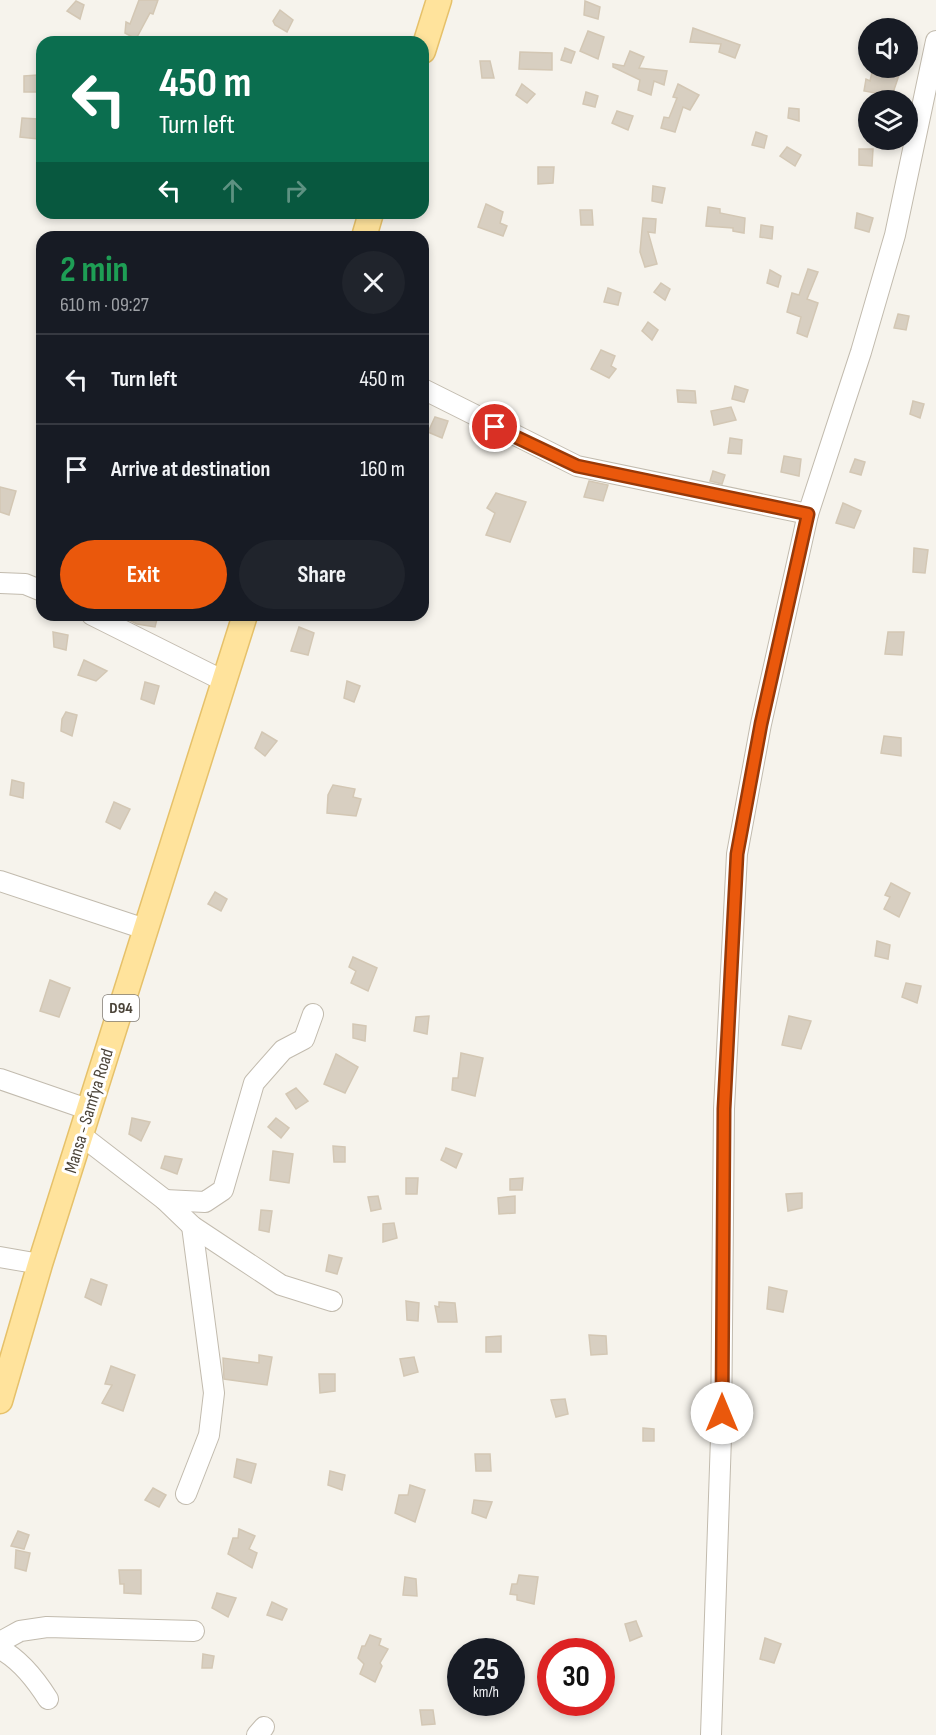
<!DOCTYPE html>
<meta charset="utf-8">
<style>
body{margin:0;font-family:"Sofia Sans Condensed",sans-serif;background:#20242c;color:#f1f3f6;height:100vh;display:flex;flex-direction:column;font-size:22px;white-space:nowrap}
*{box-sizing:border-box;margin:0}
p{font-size:20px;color:#9ea1a6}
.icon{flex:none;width:33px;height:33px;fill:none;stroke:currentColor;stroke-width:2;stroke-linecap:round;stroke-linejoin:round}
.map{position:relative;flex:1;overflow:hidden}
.sheet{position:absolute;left:36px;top:231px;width:393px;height:390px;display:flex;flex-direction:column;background:#171b24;border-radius:18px;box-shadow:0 3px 9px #0003}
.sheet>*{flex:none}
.banner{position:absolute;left:36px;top:36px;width:393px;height:183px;border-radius:18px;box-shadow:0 3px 9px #0003;background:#0b6e4f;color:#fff;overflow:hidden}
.fabs{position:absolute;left:858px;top:18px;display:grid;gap:12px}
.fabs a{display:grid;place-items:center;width:60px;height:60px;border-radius:50%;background:#171b24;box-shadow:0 3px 9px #0003;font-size:30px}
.speed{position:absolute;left:447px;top:1638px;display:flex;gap:12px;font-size:30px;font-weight:700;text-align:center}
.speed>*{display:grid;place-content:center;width:78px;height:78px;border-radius:50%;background:#171b24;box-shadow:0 3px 9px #0003;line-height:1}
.speed small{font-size:15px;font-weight:400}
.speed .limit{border:9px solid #d22;background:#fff;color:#111}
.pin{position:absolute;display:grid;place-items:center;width:51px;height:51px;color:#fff;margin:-26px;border:3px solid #fff;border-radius:50%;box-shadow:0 2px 6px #0007}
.me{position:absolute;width:66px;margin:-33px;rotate:0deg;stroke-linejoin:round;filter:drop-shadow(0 0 4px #0008)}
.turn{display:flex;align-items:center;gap:21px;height:126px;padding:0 24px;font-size:27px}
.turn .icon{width:78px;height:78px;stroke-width:2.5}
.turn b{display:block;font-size:42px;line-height:51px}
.lanes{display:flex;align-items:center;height:57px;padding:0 24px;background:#0003;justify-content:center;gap:30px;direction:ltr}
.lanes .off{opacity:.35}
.round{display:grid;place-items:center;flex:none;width:63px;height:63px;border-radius:32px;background:#20242c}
.overview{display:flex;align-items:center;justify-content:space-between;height:102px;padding:0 24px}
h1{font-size:36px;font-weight:700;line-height:45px;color:#1e9e55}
.button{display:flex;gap:12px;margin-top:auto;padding:12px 24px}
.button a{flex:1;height:69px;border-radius:36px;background:#ea580c;color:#fff;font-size:24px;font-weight:700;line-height:69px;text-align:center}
.button a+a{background:#20242c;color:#f1f3f6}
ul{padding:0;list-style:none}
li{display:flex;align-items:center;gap:18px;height:90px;padding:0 24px;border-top:2px solid #363941}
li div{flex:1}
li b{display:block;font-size:22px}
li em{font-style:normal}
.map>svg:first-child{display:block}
.building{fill:#d8cfc1;stroke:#d3c7b4;stroke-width:1.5}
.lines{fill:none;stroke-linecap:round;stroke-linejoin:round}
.minor-casing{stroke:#c2bbae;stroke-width:22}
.major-casing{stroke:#e6c16a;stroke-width:27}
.minor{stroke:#fff;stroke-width:20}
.major{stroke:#ffe39c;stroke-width:24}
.route-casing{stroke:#983908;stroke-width:15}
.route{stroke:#ea580c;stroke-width:10}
.labels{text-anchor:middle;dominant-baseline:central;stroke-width:6;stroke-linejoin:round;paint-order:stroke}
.shield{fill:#fff;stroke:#817c74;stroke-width:1.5}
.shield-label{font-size:16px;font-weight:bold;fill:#4b4439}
.street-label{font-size:18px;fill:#4b4439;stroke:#fff}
</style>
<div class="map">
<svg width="936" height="1735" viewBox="0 0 936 1735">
<rect width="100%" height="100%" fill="#f6f3ec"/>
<!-- building -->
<g class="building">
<path d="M139,0H158L153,14L150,13L136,39L125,33L126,22L130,24Z"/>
<path d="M76,1L84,5L80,19L67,11Z"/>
<path d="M585,1L600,7L598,19L584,15Z"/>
<path d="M280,10L293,20L287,32L275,25L273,21Z"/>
<path d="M693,28L740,45L735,58L719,52L721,44L690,42Z"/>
<path d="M588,31L604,37L598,59L580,51Z"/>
<path d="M565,48L575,52L571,63L561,60Z"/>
<path d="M630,51L644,57L639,68L667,71L664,85L654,81L651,95L638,90L640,80L613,67V64L624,66Z"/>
<path d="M520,52L552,53V70L519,69Z"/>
<path d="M480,61H490L494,78H482Z"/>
<path d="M873,68H896L895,72H900L892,96L864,91L866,79L870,81Z"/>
<path d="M37,75V92H24V76Z"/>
<path d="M522,84L535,94L527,103L516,95Z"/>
<path d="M678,84L699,95L690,110L683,107L675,132L661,128L664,117L669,118L677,98L673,97Z"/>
<path d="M586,92L598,96L595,107L583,104Z"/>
<path d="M789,108L799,109V121L788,118Z"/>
<path d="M617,111L633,116L628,130L612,123Z"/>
<path d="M22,118L38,119V139L20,137Z"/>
<path d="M756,132L767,136L764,148L752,145Z"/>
<path d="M787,147L801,155L795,166L780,156Z"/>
<path d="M859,149H873L872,166L859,165Z"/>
<path d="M538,167H554L553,183L538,184Z"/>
<path d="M653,186L665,188L662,203L652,201Z"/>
<path d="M486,204L503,212L500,223L507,226L503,236L478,227Z"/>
<path d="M708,207L720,209V213L745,218L744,233L733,231V228L706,226Z"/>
<path d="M580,210H592L593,225H581Z"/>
<path d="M857,213L873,218L869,232L855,228Z"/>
<path d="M643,218L656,219L655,233L648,232L657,264L645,267L640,252Z"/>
<path d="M761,225L773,227L772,239L760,237Z"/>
<path d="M808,269L818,272L807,299L818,303L807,337L797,333L801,317L787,312L792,293L799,295Z"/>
<path d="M770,270L781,276L778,287L767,283Z"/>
<path d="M661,283L670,289L665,300L654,292Z"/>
<path d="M608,288L621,293L618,305L604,302Z"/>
<path d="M898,314L909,316L906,330L894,328Z"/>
<path d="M648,322L658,330L652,340L642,331Z"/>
<path d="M601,350L615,356L611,366L616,369L609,378L591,369Z"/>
<path d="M735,386L748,390L744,402L732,399Z"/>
<path d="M677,390L695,391L696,403L678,402Z"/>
<path d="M913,401L924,404L920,418L910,414Z"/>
<path d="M731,407L736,420L714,425L711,411Z"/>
<path d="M435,417L448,421L442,438L428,432Z"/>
<path d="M730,438L742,440L741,454L728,453Z"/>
<path d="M784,456L801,459L799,476L781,472Z"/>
<path d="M855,459L865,462L861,475L850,472Z"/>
<path d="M713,471L725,475L722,484L710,481Z"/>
<path d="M589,481L608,485L603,501L584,497Z"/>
<path d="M0,487L16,491L9,515L0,512Z"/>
<path d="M496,493L526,502L510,542L486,535L495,513L487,508Z"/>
<path d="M843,503L861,511L854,528L836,523Z"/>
<path d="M914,548L928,550L925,573L913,572Z"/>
<path d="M119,615H158L155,627L137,624Z"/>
<path d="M299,627L314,633L308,655L291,651Z"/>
<path d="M53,632L68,635L66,650L54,647Z"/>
<path d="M888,632H904L902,655L885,654Z"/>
<path d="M84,660L107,671L96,681L78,675Z"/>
<path d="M347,681L360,686L354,702L344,698Z"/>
<path d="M145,682L159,686L154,704L141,699Z"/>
<path d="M66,712L77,715L72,736L61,731L62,719Z"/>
<path d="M262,732L277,741L265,756L255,748Z"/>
<path d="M884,736L901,738V756L881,753Z"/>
<path d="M12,780L24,783L23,798L10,795Z"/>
<path d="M333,785L355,789L353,797L361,799L356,816L327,813L328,795Z"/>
<path d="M114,802L130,809L120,829L106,822Z"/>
<path d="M891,883L910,893L899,917L884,909L890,897L885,895Z"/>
<path d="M215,892L227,899L221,911L208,904Z"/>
<path d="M877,941L890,945L888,959L875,956Z"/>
<path d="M353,957L377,968L368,991L351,983L356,971L349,967Z"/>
<path d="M50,980L70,988L59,1017L40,1011Z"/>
<path d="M906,983L921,986L917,1003L902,997Z"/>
<path d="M429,1016L427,1034L414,1031L416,1017Z"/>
<path d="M789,1016L811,1021L801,1049L782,1045Z"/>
<path d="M353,1024L366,1026L365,1041L353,1038Z"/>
<path d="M461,1053L483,1058L475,1096L452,1090L453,1078H458Z"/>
<path d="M336,1054L358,1067L345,1093L324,1084Z"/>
<path d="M296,1088L308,1101L296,1109L286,1094Z"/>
<path d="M132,1118L150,1122L141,1141L129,1134Z"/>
<path d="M276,1118L289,1128L281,1138L268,1127Z"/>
<path d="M333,1146L345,1147V1162H334Z"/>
<path d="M446,1148L462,1154L456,1168L441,1160Z"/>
<path d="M273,1151L293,1154L289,1183L270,1180Z"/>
<path d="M165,1156L182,1159L177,1174L161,1168Z"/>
<path d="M406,1178H418L417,1194H406Z"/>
<path d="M523,1178L522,1190H510V1179Z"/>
<path d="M802,1193V1208L788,1211L786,1194Z"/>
<path d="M378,1196L381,1209L371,1211L368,1197Z"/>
<path d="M515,1196V1213L499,1214L498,1198Z"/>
<path d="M261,1210L272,1211L269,1232L259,1230Z"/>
<path d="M394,1223L397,1238L383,1242V1224Z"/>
<path d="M329,1255L342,1258L337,1274L326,1271Z"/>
<path d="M91,1279L107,1285L101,1305L85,1297Z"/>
<path d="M769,1287L787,1291L783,1312L767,1309Z"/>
<path d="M406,1301L419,1303L418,1321L407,1320Z"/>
<path d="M439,1302L455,1303L457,1322H438L435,1306L439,1307Z"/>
<path d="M589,1335L606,1336L607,1354L591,1355Z"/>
<path d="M501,1336V1352H486V1337Z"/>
<path d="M259,1355L272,1357L267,1385L224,1379L223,1358L259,1363Z"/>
<path d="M414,1357L418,1372L404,1376L400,1359Z"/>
<path d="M111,1366L135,1375L123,1411L102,1403L112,1385L105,1384Z"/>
<path d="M319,1374H335V1391L320,1393Z"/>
<path d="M565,1399L568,1414L556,1417L551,1400Z"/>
<path d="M643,1428L654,1429V1441H643Z"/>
<path d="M475,1454H490L491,1471H476Z"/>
<path d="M237,1459L256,1464L251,1483L234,1477Z"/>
<path d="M330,1471L345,1475L342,1490L328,1485Z"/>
<path d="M410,1485L425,1490L415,1522L395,1513L399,1495H408Z"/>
<path d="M153,1488L166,1495L159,1507L145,1500Z"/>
<path d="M474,1500L492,1502L486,1518L472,1513Z"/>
<path d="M239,1529L255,1536L249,1549L257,1553L252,1568L228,1554L233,1538H238Z"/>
<path d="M18,1531L29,1535L24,1549L11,1546Z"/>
<path d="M16,1550L30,1553L26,1571L15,1568Z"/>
<path d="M119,1570H141V1594L124,1593V1584H120Z"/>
<path d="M519,1575L538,1577L534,1604L517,1600V1595L510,1594L512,1584H517Z"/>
<path d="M405,1577L416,1579L417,1596L403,1595Z"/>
<path d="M217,1593L236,1598L228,1617L212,1608Z"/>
<path d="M272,1602L287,1609L282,1620L267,1615Z"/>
<path d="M636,1621L642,1636L630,1641L625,1624Z"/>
<path d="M370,1635L381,1639L379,1645L388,1649L380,1663L382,1666L375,1682L360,1674L364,1664L358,1658L362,1646H365Z"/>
<path d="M765,1638L781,1644L774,1663L760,1659Z"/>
<path d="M203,1654L214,1656L212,1668H202Z"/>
<path d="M420,1710H433L435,1724L422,1725Z"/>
</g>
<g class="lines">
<defs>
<g id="minor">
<path d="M423,389L577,466L808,514"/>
<path d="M0,583L25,584L42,591"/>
<path d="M92,615L224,681"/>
<path d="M0,881L145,929"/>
<path d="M0,1079L90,1110"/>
<path d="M82,1136L165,1200L192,1226L281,1285L332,1301"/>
<path d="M165,1200L205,1202L223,1190L254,1083L283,1050L304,1039L313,1014"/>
<path d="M0,1257L40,1264"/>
<path d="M186,1494L209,1435L214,1393L192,1226"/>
<path d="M0,1642L20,1631L47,1627L194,1631"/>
<path d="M0,1649C21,1660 36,1680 48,1699"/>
<path d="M257,1735L264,1727"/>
<path d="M711,1735L721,1437L724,1109L737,854L761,724L808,514L861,352L895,235L936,41"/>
</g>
<g id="major">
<path d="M423,51L439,0"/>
<path d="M364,237L371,213"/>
<path d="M0,1401L40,1264L245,615"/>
</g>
</defs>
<!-- minor casing -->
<use href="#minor" class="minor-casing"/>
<!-- major casing -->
<use href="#major" class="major-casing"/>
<!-- minor -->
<use href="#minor" class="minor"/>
<!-- major -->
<use href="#major" class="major"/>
</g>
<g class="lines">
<defs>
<path id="route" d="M495,427L577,466L808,514L761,724L737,854L724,1109L722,1413"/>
</defs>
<!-- route casing -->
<use href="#route" class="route-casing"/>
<!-- route -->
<use href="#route" class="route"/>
</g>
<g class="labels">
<!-- shield labels -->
<rect class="shield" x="103" y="995" width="36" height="26" rx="4.5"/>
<g class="shield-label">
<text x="121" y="1008">D94</text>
</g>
<!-- street labels -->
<g class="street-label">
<text transform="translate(89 1111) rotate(-73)">Mansa - Samfya Road</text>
</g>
</g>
</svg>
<div class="fabs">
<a><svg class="icon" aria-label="sound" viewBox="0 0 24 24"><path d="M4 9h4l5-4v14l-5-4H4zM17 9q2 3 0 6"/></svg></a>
<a><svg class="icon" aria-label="layers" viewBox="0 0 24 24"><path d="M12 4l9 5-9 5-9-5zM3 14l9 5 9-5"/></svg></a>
</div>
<div class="speed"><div>25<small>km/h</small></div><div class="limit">30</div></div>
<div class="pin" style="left:495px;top:427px;background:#d93025"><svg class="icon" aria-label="arrive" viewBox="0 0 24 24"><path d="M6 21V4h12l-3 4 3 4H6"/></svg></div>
<svg class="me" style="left:722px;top:1413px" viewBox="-20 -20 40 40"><circle r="19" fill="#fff"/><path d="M0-13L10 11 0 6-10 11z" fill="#ea580c"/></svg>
<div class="banner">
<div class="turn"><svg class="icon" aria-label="left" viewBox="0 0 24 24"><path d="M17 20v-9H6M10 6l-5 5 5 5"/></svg><div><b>450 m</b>Turn left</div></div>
<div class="lanes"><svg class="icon" aria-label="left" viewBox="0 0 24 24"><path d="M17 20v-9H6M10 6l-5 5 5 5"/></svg><svg class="icon off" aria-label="ahead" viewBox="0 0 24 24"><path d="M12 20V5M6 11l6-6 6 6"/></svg><svg class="icon off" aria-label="right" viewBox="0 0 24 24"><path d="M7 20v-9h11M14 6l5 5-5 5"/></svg></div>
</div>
<section class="sheet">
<div class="overview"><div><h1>2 min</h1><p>610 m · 09:27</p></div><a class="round"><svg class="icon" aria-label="close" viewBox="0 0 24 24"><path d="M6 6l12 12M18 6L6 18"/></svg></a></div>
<ul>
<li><svg class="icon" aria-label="left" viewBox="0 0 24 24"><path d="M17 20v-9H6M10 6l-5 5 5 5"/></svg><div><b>Turn left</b></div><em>450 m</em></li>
<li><svg class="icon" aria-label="arrive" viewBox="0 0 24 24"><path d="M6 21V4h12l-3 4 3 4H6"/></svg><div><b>Arrive at destination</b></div><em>160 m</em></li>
</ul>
<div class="button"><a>Exit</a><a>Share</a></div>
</section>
</div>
